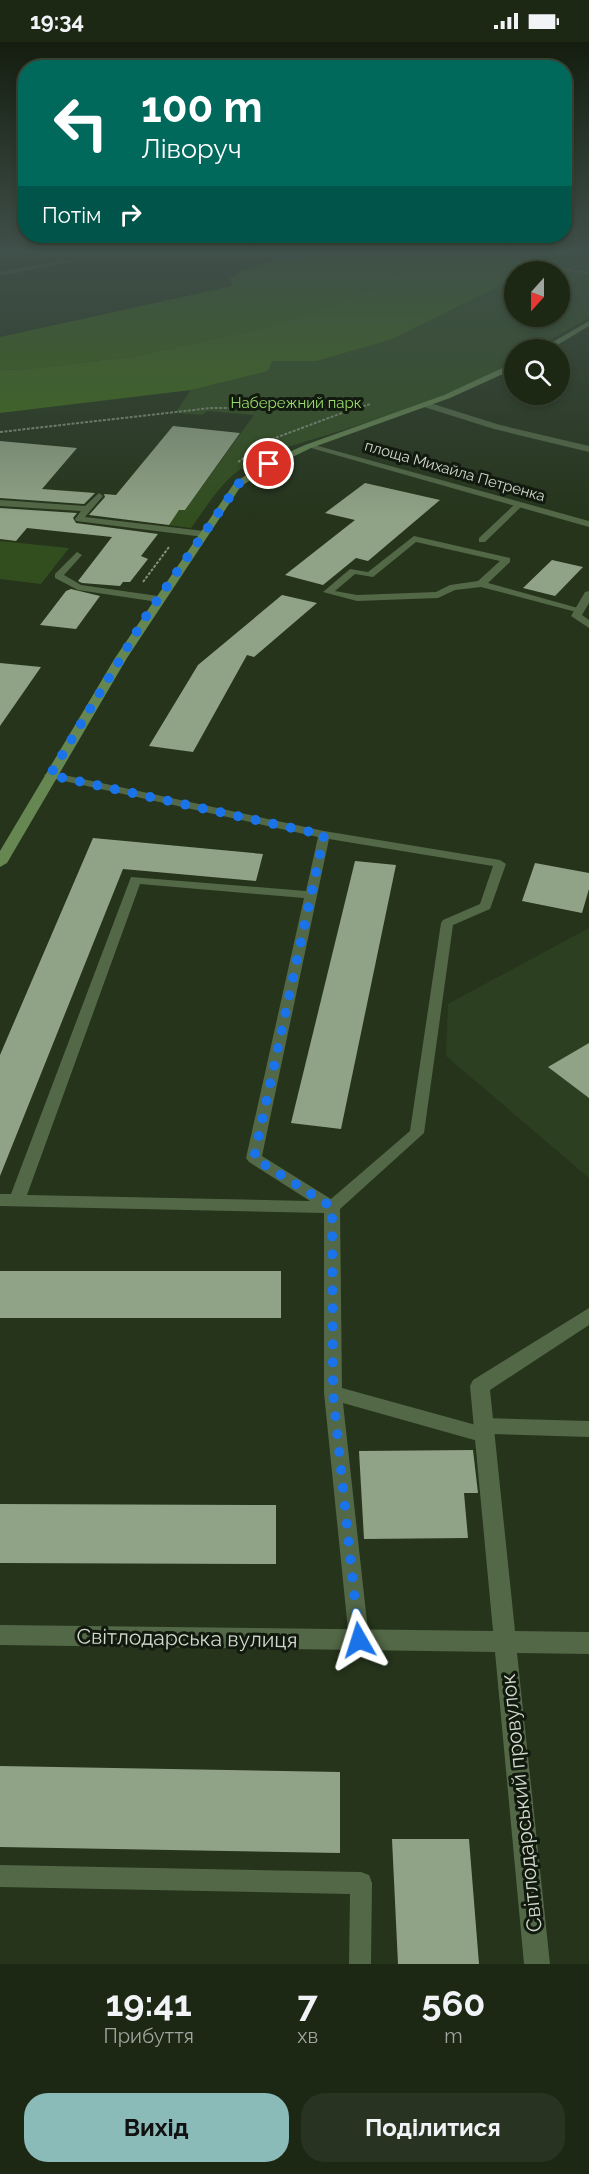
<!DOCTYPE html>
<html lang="uk">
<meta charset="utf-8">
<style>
body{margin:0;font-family:Raleway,sans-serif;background:#293322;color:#f1f3f6;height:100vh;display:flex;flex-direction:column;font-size:22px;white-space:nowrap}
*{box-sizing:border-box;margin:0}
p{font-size:20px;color:#a0a5a0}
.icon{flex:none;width:33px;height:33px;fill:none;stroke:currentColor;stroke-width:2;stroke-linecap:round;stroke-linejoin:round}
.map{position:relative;height:1922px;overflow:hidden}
.side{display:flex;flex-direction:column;background:#1c2714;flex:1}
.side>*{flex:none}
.hud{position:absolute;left:18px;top:18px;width:554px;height:183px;border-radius:24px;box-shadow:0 3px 9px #0003,0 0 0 2px #3a4434;background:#00695c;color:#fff;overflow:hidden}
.needle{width:39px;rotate:201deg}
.controls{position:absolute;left:504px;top:219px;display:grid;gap:12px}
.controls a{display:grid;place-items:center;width:66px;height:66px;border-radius:50%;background:#1c2714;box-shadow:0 3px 9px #0003,0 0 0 2px #3a4434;font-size:30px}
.pin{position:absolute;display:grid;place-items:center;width:51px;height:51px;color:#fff;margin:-26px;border:3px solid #fff;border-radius:50%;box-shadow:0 2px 6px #0007}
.me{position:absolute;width:66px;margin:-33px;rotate:354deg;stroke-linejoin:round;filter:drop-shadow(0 0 4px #0008)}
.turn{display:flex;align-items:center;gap:21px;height:126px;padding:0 24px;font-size:27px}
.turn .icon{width:78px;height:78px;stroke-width:2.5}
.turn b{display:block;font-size:42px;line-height:51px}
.then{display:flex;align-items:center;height:57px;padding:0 24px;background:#0003;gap:12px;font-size:22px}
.eta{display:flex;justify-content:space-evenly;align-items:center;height:102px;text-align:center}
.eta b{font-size:36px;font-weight:700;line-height:42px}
.button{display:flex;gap:12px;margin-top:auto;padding:12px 24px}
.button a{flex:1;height:69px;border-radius:24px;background:#8bbbb9;color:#111;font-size:24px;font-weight:700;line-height:69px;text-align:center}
.button a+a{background:#293322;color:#f1f3f6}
.status{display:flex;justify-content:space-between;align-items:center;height:42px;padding:0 30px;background:#1c2714;direction:ltr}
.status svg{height:16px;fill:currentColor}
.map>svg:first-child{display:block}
.built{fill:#2d3f21}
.green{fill:#324e1f}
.forest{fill:#3a690f}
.water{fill:#3f6e16}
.building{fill:#91a386}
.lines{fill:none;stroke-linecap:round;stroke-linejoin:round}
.path{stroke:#838f7c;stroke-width:2;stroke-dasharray:3 1.5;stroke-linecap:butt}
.lane{fill:#536846;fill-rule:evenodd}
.street{fill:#536846;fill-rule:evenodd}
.secondary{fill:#668752;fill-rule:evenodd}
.route{stroke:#1a73e8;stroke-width:10;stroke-dasharray:0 18}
.labels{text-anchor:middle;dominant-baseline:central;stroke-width:6;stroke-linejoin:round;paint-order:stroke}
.far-park-label{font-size:15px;fill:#99db6d;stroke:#12190e}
.far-street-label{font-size:15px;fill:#d0dacb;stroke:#12190e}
.near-street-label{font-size:21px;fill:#d0dacb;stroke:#12190e}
</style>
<div class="status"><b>19:34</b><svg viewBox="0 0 49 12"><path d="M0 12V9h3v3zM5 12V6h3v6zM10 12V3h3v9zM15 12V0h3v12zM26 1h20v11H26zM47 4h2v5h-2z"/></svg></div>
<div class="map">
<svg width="589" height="1922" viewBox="0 0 589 1922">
<rect width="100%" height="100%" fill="#25341b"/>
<!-- built -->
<path class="built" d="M589,886V1136L446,1014L448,962Z"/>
<!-- green -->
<g class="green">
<path d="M546,208H589V276L534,307L514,308V319C461,350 399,370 340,389C307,400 266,408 238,429C218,444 206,466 191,486L168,483L179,468H185L254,373L207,369L202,373L175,371L191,348L268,329L272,319H317L393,297L501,243L514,231V274H560V230L522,229L538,223L537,215Z"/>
<path d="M0,499L69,506L41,542L0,537Z"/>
</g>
<!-- forest -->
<path class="forest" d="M305,208H433L384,239L363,251L348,254L340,261L259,287L135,314L27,327L0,328V295L232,244L230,237L241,229Z"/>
<!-- water -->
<path class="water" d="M433,208H546L537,215L538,223L522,229L514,230L501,243L393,297L317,319H272L268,329L191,348L0,371V328L27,327L135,314L259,287L340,261L348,254L363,251L384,239Z"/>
<!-- building -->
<g class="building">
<path d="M173,384L240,391L185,468H179L169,483L89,473L105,455L104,452L116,453Z"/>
<path d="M0,399L77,406L42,447L95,451L84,462L0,456Z"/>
<path d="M365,441L440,458L368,519L356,516L323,543L285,533L355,478L325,471Z"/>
<path d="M0,466L77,471L73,476L76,481L158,492L141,514L148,517L130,540H123L120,544L82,541L78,539L112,495L27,486L16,499L0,497Z"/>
<path d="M552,518L583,525L555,554L523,546Z"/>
<path d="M71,547L100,554L76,587L40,583L66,549Z"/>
<path d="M282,553L317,561L254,615L247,613L193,710L149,704L198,623Z"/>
<path d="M0,621L41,625L0,684Z"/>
<path d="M93,796L263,812L256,839L123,827L0,1134V1013Z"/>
<path d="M355,819L396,823L341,1087L291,1081Z"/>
<path d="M535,821L589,831V847L582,871L522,859Z"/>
<path d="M589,1001V1056L548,1025Z"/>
<rect x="0" y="1229" width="281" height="47"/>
<path d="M473,1408L478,1451H464L468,1496L364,1497L359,1409Z"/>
<path d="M0,1462L276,1463V1522L0,1521Z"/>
<path d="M0,1724L340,1730V1811L0,1805Z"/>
<path d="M392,1797H469L479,1922H398Z"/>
</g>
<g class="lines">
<!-- path -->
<g class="path">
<path d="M549,229L564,227L589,231"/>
<path d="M512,307L530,298"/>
<path d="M0,390L211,366L354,367L371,362"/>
<path d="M238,420L275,396L350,368"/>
<path d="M143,540L169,505"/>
</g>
<!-- lane -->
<g class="lane">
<path d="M99,451L103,454L85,475L204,489L208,492L204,495L76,479L75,477L81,469L0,464V458L85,464Z"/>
<path d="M516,461L523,463L485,500H479V496Z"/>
<path d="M414,494L510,516V520L488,541L585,568L580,571L481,545L455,548L438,556L357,559L323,550L350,527L368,530ZM416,500L500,519L478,539L450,543L436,550L357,553L335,549L355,532L373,535Z"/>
<path d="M77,510L82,513L64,533L81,543L158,554L163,557L158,560L78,548L55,536V532Z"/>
<path d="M50,730L324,789L500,818L506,822L490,867L453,883L424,1091L340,1167L342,1346L476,1383L478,1379L484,1376L589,1379V1395L493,1392L491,1398L485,1401L343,1361L369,1598L366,1605L359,1607L352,1605L349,1598L324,1351V1171L0,1164V1152H11L131,835L306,849L318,795L46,735L44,733ZM329,797L493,824L480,862L443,878L441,881L410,1089L331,1157L262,1114ZM140,842L304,856L246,1116L249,1120L310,1159L27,1153Z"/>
<path d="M0,1823L361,1830L369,1833L372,1841L371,1922H349L350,1852L0,1845Z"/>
</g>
<!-- street -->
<g class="street">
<path d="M117,208H128L0,234V230Z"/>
<path d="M252,208L291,213L331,208C310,220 273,221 252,208Z"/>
<path d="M427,360L500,383L589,404V410L494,387L424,365L423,363Z"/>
<path d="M311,402L589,479V485L311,406Z"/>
<path d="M589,549V561L582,573L589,578V586L571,574L585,550Z"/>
<path d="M589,1266V1283L490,1348L515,1589L589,1590V1612L517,1611L550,1922H524L495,1610L0,1603V1583L493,1589L470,1344L473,1338Z"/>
</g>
<!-- secondary -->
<g class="secondary">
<path d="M589,279V284L549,308H539Z"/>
<path d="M511,322H514V327L450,356L311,406L278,422L241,444L127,616L7,821L0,825V809L115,616L235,440L271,418L305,403L444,353Z"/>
</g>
</g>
<!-- sky -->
<linearGradient id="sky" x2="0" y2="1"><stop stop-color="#141d0f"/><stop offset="0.44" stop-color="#40504a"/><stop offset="1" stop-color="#40504a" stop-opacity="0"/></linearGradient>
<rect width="589" height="477" fill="url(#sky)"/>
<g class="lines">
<!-- route -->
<path class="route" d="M269,422L240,440L147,573L50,733L324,793L254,1116L332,1165L333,1351L359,1598"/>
</g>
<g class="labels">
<!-- far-park labels -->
<g class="far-park-label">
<text x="296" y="361">Набережний парк</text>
</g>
<!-- far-street labels -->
<g class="far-street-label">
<text transform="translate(455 429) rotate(16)">площа Михайла Петренка</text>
</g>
<!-- near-street labels -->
<g class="near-street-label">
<text transform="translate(187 1596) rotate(1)">Світлодарська вулиця</text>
<text transform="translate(521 1761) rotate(-96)">Світлодарський провулок</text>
</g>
</g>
</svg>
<div class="controls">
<a><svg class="needle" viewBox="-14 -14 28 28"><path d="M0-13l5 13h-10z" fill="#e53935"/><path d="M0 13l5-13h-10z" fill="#a0a5a0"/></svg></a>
<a><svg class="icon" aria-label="search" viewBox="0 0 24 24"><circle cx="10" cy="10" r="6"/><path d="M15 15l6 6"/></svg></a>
</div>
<div class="pin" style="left:269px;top:422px;background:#d93025"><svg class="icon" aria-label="arrive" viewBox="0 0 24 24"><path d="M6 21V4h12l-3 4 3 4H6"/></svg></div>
<svg class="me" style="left:359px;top:1598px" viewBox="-20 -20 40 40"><path d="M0-17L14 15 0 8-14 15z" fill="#1a73e8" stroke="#fff" stroke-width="4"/></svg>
<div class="hud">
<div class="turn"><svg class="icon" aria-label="left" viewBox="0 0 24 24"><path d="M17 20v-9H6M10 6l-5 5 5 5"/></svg><div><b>100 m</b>Ліворуч</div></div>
<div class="then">Потім<svg class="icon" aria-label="right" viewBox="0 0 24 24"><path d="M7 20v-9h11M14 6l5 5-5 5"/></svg></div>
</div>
</div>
<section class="side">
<div class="eta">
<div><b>19:41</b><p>Прибуття</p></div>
<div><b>7</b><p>хв</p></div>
<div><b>560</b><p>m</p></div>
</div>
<div class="button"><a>Вихід</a><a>Поділитися</a></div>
</section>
